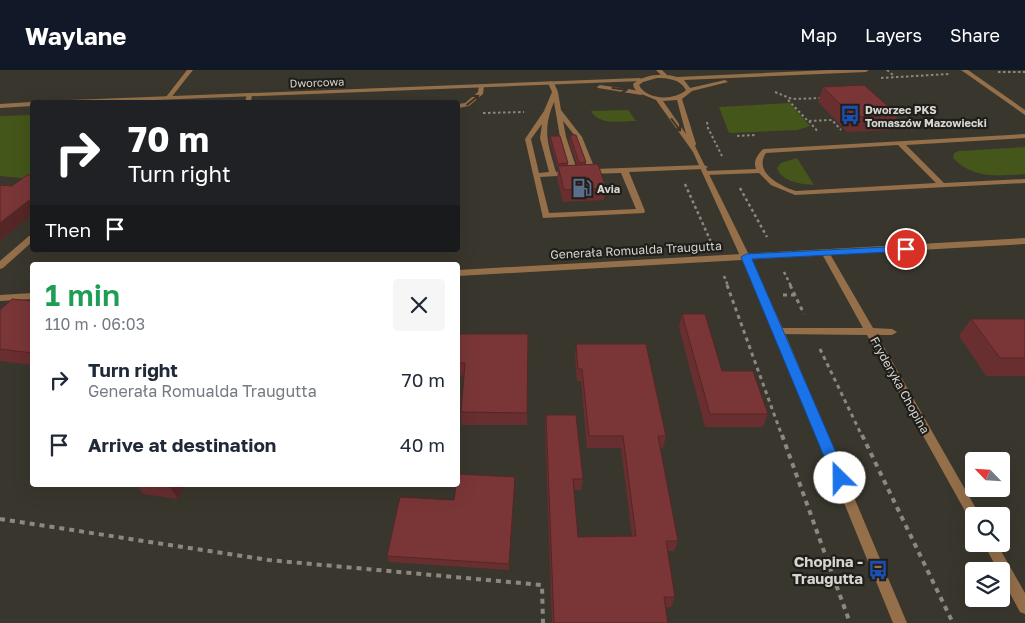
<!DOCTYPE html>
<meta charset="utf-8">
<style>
body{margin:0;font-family:"Golos Text",sans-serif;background:#f6f6f7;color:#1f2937;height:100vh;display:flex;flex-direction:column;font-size:19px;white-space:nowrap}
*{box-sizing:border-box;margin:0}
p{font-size:16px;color:#747a83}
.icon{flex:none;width:28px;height:28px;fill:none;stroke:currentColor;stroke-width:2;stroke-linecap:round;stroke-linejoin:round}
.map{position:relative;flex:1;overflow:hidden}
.side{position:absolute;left:30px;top:192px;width:430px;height:225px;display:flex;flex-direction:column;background:#fff;border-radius:5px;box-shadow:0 5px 20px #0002}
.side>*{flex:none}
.guide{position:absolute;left:30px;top:30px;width:430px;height:152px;border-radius:5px;box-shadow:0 5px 20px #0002;background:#202124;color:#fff;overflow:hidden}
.needle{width:32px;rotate:295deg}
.controls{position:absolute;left:965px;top:382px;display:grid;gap:10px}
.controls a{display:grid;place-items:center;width:45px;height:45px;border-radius:5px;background:#fff;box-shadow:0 5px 20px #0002;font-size:25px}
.pin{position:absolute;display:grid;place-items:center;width:42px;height:42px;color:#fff;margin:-21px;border:2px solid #fff;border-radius:50%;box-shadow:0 1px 5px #0007}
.me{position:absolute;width:55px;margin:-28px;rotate:337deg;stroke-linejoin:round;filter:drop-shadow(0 0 4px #0008)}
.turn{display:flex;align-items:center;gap:18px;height:105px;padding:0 15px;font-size:22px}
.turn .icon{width:65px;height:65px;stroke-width:2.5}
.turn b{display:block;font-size:35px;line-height:42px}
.then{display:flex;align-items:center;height:48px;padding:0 15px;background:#0003;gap:10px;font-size:19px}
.round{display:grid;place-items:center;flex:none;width:52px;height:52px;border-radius:5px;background:#f6f6f7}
.headline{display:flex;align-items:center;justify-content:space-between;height:85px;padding:0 15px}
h1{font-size:30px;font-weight:600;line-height:38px;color:#1e9e55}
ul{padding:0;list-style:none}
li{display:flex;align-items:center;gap:15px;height:65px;padding:0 15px}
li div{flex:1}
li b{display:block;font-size:19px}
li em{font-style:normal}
header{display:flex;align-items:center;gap:30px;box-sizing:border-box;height:70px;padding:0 25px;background:#111827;color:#fff}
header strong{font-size:24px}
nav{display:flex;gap:28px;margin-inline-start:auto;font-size:18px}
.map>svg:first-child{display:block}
.green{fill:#44561a}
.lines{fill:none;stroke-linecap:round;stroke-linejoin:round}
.path-far3{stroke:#8a8880;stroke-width:2;stroke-dasharray:2.5 2.5;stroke-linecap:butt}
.path-far2{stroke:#8a8880;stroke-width:2.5;stroke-dasharray:3 3;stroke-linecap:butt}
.path-far1{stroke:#8a8880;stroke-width:3;stroke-dasharray:4 4;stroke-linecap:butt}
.path{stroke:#8a8880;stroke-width:4;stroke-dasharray:5 5;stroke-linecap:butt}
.service{fill:#946f4a;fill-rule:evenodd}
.minor{fill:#946f4a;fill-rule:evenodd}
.tertiary{fill:#946f4a;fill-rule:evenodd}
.wall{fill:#692e2f}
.shaded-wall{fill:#552626}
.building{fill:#7a3637;stroke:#552626}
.oneway{stroke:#3c3226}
.route{fill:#1a73e8;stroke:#114b97}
.labels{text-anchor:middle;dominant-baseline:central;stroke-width:4.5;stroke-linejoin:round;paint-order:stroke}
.far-street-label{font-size:11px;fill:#d6d5cf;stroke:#1f1e1a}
.far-poi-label{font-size:11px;font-weight:bold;fill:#d6d5cf;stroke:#1f1e1a;text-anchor:start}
.street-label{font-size:12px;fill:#d6d5cf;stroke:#1f1e1a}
.near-poi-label{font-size:15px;font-weight:bold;fill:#d6d5cf;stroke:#1f1e1a;text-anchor:end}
</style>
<header>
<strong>Waylane</strong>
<nav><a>Map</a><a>Layers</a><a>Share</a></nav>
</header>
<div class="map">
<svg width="1025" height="553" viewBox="0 0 1025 553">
<rect width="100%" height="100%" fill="#39372d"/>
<!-- green -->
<g class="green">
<path d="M790,33L810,56L797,60L729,63L719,37Z"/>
<path d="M628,40L636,51C622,51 599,56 591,41Z"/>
<path d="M32,45V109L0,106V46Z"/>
<path d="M1025,77V104C999,106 973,109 953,88L954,83L959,81Z"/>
<path d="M797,88L814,115C801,114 782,112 777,98L781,93Z"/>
</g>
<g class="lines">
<!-- path-far3 -->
<g class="path-far3">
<path d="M887,0L893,5"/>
<path d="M998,2H1025"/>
<path d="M881,8L949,4"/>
<path d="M775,22L792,29L824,28"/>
<path d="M788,30L808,51L832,50L841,60"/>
<path d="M483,43L524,42"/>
<path d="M809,51L818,62"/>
<path d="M707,52L708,58L722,86"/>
<path d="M737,66L756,65"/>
</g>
<!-- path-far2 -->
<g class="path-far2">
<path d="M685,114L711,172"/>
<path d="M740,118L767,167"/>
<path d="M784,202L791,216"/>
<path d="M724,206L728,216"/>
</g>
<!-- path-far1 -->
<g class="path-far1">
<path d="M727,215L782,366"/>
<path d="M790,215L804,244"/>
<path d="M783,225H795"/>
<path d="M820,279L862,366"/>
</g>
<!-- path -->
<g class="path">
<path d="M782,365L850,553"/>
<path d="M862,365L953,553"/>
<path d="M0,449L268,490L542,515L543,553"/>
</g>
<!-- service -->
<g class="service">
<path d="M187,0H193L170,29H166V27Z"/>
<path d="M656,0H662L669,7L664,8Z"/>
<path d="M961,0H968L1025,40V45Z"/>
<path d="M551,11L554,13L558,22L561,40L582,67L595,99L704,95L708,97L704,99L629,102L645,141L644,143L543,148L525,69L544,41L552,22L548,13ZM554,32L560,67L570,101L556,102C548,74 542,60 554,32ZM563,51L576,67L588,100L584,102L585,104L621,103L636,139L549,143L540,107L574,105L578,103L566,67ZM542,54L540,68L549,102L539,103L531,69Z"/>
<path d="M479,15L484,16L483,24L469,36L458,38V34L465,33L478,22Z"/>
<path d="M247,24L252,25L251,32H245Z"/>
<path d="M1025,64V68L906,75L944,113L1025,109V113L795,125L771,115L759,103L706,105L702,103L706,101L756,99C753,91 757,86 762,80L764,79ZM898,75L936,113L796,121C780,116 753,102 766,83Z"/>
<path d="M826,181L830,184L873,258L892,259L897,262L892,265H877L978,442L980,446H974V452L970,450L867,265L779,264L774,261L779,258H863L822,184Z"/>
<path d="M984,474H997L1025,523V544L1020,542L1001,507V501H998Z"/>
</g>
<!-- minor -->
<g class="minor">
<path d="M640,8L642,9V11L106,32H67L70,30Z"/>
<path d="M600,15L641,21L644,23L641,25L598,18L597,17Z"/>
<path d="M32,32H34L32,36L0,38V34Z"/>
<path d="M29,166H32V172L3,198L0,199V191Z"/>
<path d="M1025,168V174L458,206V200Z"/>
<path d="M32,223V229L0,231V225Z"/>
</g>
<!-- tertiary -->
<path class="tertiary" d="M829,0H869L866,2L684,10L690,18L725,10L728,12L692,21L682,29L696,74L695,76L750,187L784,261L907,553H893L774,261L693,82L656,30L639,23L634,18L633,14C645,4 662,3 677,7ZM657,8C668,8 680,9 686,20C674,31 646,30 639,15L643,12ZM677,30L686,64L663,31Z"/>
</g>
<!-- wall -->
<g class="wall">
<path d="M823,17L898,45L891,60L847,62L818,32Z"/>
<path d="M570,65L586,92V95L606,118L604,130L563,132L557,108L558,100L550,72V66L568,93V96L577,95L569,71Z"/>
<path d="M32,231V295L0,291V240Z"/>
<path d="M682,244L722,301L768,344L763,357H705L679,257Z"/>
<path d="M971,249H1025V306H986L959,266Z"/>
<path d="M458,264H528L527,355H462L461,342L464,306L458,305Z"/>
<path d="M576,274L666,366L663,378H660L678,471L674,481H668L675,527L671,537H665L668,553H552L545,356L546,345L583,409L581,420H574L578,467L632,466L621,378H587L581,311H577L575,286Z"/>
<path d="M515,407L509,500L389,492L387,486L454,430Z"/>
<path d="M137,415H186L178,429L143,424Z"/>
</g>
<!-- shaded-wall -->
<g class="shaded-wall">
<path d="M32,128V144L0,171V153Z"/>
<path d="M515,407V414L509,500V494Z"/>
<path d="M171,415H186L178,429L170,417Z"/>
</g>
<!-- building -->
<g class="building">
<path d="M864,15L898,45L853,47L823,17Z"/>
<path d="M570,65H576L586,92L579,93Z"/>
<path d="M550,66H560L568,93L558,94Z"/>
<path d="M598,94L606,118L564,120L558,96Z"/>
<path d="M27,105H32V128L0,153V115L12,116Z"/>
<path d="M12,229L32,231V283L0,279V240Z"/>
<path d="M682,244H705L722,301H753L768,344H710Z"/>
<path d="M971,249H1025V288H1000Z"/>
<path d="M458,264H528L527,343L461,342L465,293H458Z"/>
<path d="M576,274H646L666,366H658L678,471H666L675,527H664L668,553H554L546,345H576L583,409H573L578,467L636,466L623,366H589L582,299H578Z"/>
<path d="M458,404L515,407L509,494L387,486L400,427L454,430L456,415H458Z"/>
<path d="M154,415H171L170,417Z"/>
</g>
<!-- one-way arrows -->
<defs><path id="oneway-shaft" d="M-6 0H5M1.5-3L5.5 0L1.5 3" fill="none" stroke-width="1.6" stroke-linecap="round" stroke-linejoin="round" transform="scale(1.25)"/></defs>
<g class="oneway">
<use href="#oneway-shaft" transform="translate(620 19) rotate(7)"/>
<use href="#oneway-shaft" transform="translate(473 30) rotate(-39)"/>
<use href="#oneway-shaft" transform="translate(676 55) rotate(53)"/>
</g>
<!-- route -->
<path class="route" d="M906,176L909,177V181L752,189L847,408L845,412L840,414L835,412L833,408L741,187L746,184Z"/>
<!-- icons -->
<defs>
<symbol id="bus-bare" viewBox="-9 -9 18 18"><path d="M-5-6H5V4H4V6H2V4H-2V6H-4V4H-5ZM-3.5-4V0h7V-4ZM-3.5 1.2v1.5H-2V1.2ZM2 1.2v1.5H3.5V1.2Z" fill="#1a4fb4" stroke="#1f1e1a" stroke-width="2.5" paint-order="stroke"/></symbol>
<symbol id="fuel-bare" viewBox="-9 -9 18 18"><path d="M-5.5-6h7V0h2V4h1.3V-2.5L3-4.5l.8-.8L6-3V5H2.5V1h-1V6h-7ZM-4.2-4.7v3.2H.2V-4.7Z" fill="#5c6f8a" stroke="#1f1e1a" stroke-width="2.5" paint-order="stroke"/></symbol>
</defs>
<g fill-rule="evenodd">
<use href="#bus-bare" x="836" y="31" width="28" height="28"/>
<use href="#fuel-bare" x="568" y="104" width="28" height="28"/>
<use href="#bus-bare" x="864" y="486" width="28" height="28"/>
</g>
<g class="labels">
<!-- far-street labels -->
<g class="far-street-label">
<text transform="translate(317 12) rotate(-2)">Dworcowa</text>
</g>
<!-- far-poi labels -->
<g class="far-poi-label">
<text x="865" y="39">Dworzec PKS<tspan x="865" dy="13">Tomaszów Mazowiecki</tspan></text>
<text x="597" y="118">Avia</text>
</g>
<!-- street labels -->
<g class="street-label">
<text transform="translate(636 180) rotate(-3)">Generała Romualda Traugutta</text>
<text transform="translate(900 315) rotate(61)">Fryderyka Chopina</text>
</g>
<!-- near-poi labels -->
<g class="near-poi-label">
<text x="863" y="491">Chopina -<tspan x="863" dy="17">Traugutta</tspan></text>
</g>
</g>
</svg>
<div class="controls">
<a><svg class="needle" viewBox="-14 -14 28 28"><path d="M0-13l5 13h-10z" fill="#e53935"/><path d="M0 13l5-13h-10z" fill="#747a83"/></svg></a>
<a><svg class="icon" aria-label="search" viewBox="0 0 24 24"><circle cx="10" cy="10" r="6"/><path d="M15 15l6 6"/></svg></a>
<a><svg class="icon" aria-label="layers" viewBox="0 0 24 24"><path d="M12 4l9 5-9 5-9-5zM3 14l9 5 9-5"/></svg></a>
</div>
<div class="pin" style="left:906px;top:179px;background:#d93025"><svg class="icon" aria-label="arrive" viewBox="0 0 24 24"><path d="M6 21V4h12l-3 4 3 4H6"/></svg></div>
<svg class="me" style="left:840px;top:408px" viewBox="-20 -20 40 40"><circle r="19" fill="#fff"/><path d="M0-13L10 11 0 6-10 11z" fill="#1a73e8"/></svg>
<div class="guide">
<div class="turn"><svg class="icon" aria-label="right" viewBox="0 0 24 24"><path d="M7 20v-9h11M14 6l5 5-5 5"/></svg><div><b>70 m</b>Turn right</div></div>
<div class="then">Then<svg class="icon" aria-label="arrive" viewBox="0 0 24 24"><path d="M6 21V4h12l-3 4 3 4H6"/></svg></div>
</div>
<section class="side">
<div class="headline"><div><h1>1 min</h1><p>110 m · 06:03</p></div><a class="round"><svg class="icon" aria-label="close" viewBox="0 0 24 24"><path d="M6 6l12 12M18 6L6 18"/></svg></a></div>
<ul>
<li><svg class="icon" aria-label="right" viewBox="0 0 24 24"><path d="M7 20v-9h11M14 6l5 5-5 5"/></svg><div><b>Turn right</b><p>Generała Romualda Traugutta</p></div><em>70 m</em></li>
<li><svg class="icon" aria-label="arrive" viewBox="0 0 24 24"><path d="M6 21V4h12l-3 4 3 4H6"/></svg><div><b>Arrive at destination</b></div><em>40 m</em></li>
</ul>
</section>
</div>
